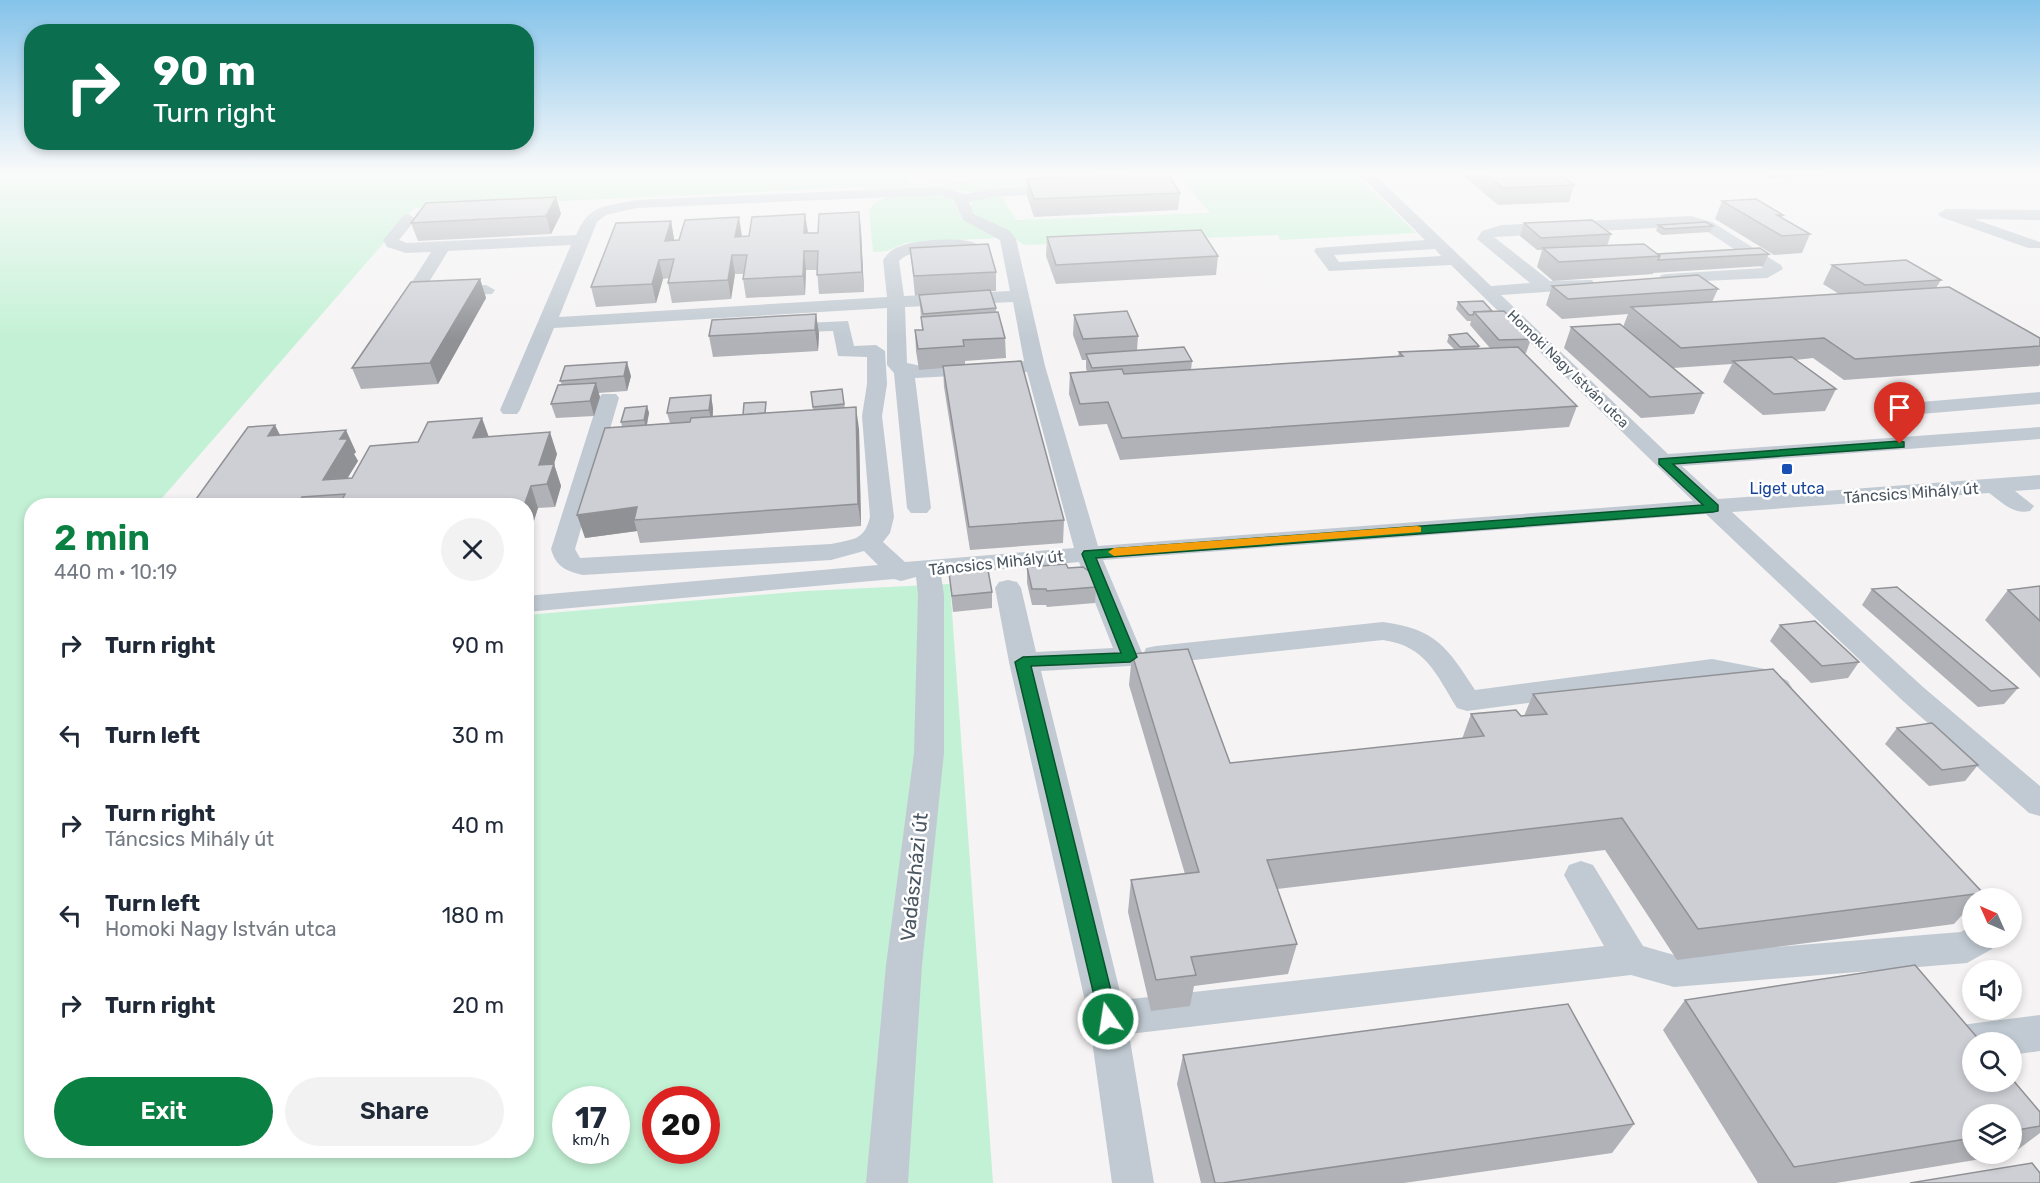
<!DOCTYPE html>
<meta charset="utf-8">
<style>
body{margin:0;font-family:Rubik,sans-serif;background:#f2f2f3;color:#1f2937;height:100vh;display:flex;flex-direction:column;font-size:22px;white-space:nowrap}
*{box-sizing:border-box;margin:0}
p{font-size:20px;color:#747a83}
.icon{flex:none;width:33px;height:33px;fill:none;stroke:currentColor;stroke-width:2;stroke-linecap:round;stroke-linejoin:round}
.map{position:relative;flex:1;overflow:hidden}
.drawer{position:absolute;left:24px;top:498px;width:510px;height:660px;display:flex;flex-direction:column;background:#fff;border-radius:24px;box-shadow:0 3px 9px #0003}
.drawer>*{flex:none}
.top-card{position:absolute;left:24px;top:24px;width:510px;height:126px;border-radius:24px;box-shadow:0 3px 9px #0003;background:#0b6e4f;color:#fff;overflow:hidden}
.needle{width:39px;rotate:315deg}
.buttons{position:absolute;left:1962px;top:888px;display:grid;gap:12px}
.buttons a{display:grid;place-items:center;width:60px;height:60px;border-radius:50%;background:#fff;box-shadow:0 3px 9px #0003;font-size:30px}
.speed{position:absolute;left:552px;top:1086px;display:flex;gap:12px;font-size:30px;font-weight:700;text-align:center}
.speed>*{display:grid;place-content:center;width:78px;height:78px;border-radius:50%;background:#fff;box-shadow:0 3px 9px #0003;line-height:1}
.speed small{font-size:15px;font-weight:400}
.speed .limit{border:9px solid #d22;background:#fff;color:#111}
.pin{position:absolute;display:grid;place-items:center;width:51px;height:51px;color:#fff;margin:-62px -26px;border-radius:50% 50% 50% 0;rotate:-45deg;box-shadow:0 0 6px #0007}
.pin .icon{rotate:45deg}
.me{position:absolute;width:66px;margin:-33px;rotate:347deg;stroke-linejoin:round;filter:drop-shadow(0 0 4px #0008)}
.turn{display:flex;align-items:center;gap:21px;height:126px;padding:0 30px;font-size:27px}
.turn .icon{width:78px;height:78px;stroke-width:2.5}
.turn b{display:block;font-size:42px;line-height:51px}
.round{display:grid;place-items:center;flex:none;width:63px;height:63px;border-radius:32px;background:#f2f2f3}
.head{display:flex;align-items:center;justify-content:space-between;height:102px;padding:0 30px}
h1{font-size:36px;font-weight:600;line-height:45px;color:#0b8043}
.action{display:flex;gap:12px;margin-top:auto;padding:12px 30px}
.action a{flex:1;height:69px;border-radius:36px;background:#0b8043;color:#fff;font-size:24px;font-weight:600;line-height:69px;text-align:center}
.action a+a{background:#f2f2f3;color:#1f2937}
ul{padding:0;list-style:none}
li{display:flex;align-items:center;gap:18px;height:90px;padding:0 30px}
li div{flex:1}
li b{display:block;font-size:22px}
li em{font-style:normal}
.map>svg:first-child{display:block}
.green{fill:#c3f1d5;fill-rule:evenodd}
.lines{fill:none;stroke-linecap:round;stroke-linejoin:round}
.minor{fill:#c1cad2;fill-rule:evenodd}
.wall{fill:#b0b2b7}
.shaded-wall{fill:#909195}
.building{fill:#cdcfd5;stroke:#909195;stroke-width:1.5}
.route{fill:#0b8043;stroke:#07532c;stroke-width:1.5}
.slow{fill:#f59e0b}
.transit-dot{fill:#1a4fb4;stroke:#fff;stroke-width:2}
.labels{text-anchor:middle;dominant-baseline:central;stroke-width:5;stroke-linejoin:round;paint-order:stroke}
.far-street-label{font-size:14px;fill:#4a5661;stroke:#fff}
.transit-label{font-size:16px;fill:#164399;stroke:#fff}
.street-label{font-size:16px;fill:#4a5661;stroke:#fff}
.near-street-label{font-size:20px;fill:#4a5661;stroke:#fff}
</style>
<div class="map">
<svg width="2040" height="1183" viewBox="0 0 2040 1183">
<rect width="100%" height="100%" fill="#f5f3f3"/>
<!-- green -->
<g class="green">
<path d="M0,174H908L909,184L1149,174H1355L1416,233L1280,240L1278,235L1024,245C1008,232 978,224 970,206L975,200L1002,196L1016,220L1210,213L1181,179L975,192L920,188L865,191L864,187L414,208L156,505L32,506V1150H526L527,615L806,591L950,584L993,1183H0ZM566,1100H616V1150H566ZM656,1100H706V1150H656Z"/>
<path d="M941,194L952,199L962,219L996,238L905,243L887,251L873,252L869,210C882,189 920,195 941,194Z"/>
</g>
<g class="lines">
<!-- minor -->
<g class="minor">
<path d="M1359,174H1374L1491,286L1530,283L1477,239L1482,231L1501,225L1691,216L1712,222L1781,265L1783,269L1767,278L1661,283L1659,279L1661,275L1667,274L1763,268L1702,228L1691,226L1494,237L1550,281L1592,280L1595,284L1586,289L1501,295L1668,454L2040,427V439L1682,466L1718,499L2040,475V489L2015,491L2034,506L2030,511C2013,515 2002,502 1989,493L1732,512L1923,687L2040,786V816L2029,813L1903,701L1706,514L1103,560L1143,655L1146,648L1156,646L1383,622C1436,629 1447,647 1475,690L1712,659L1765,669L1788,681L1792,688L1788,695L1778,698L1746,683L1712,679L1467,711L1457,708C1436,674 1426,646 1383,640L1156,664L1146,662L1144,657L1140,664L1130,666L1041,671L1122,1000L1604,946L1564,875L1569,865L1581,861L1593,865L1643,946L1674,955L1961,932L1972,925V938H1997L1992,949L1967,963L1674,987L1631,975L1129,1034L1154,1183H1112L1089,1019L1009,662L995,588L999,582L1008,580L1017,582L1021,588L1036,652L1113,648L1079,562L941,575L944,595V753L922,965L908,1183H866L886,965L914,753L918,595L916,577L901,581L894,579L526,612V596L878,565L864,551L831,560L583,575C566,571 556,567 551,549L599,398L602,394H616L619,398L575,549L580,558L831,544C853,539 864,541 870,517L862,416L867,384V357L838,356L833,331L778,333L775,329L778,325L784,324L848,321L854,346L876,345L885,351L887,384L882,416L894,517L890,533L883,542L905,562L1074,548L1027,372L915,378L931,508L927,513H911L907,508L894,373L887,365V308L554,328L520,410L517,414H503L500,410L571,245L448,251L426,287L486,285L495,290L492,294L414,298L405,293L431,252L406,253L387,247L383,240L403,216L408,214L416,219L399,240L407,243L576,235C590,203 605,207 636,200L940,187L965,194L992,189L1063,185L1070,189L1068,192L992,197L969,202L974,214L1010,231L1016,239L1045,366L1098,546L1693,501L1451,265L1329,271L1314,251L1316,248L1425,240ZM940,195L953,199L963,220L1000,240L1010,291L904,296L899,261C921,240 966,261 979,246C970,235 915,240 901,246C893,248 888,253 883,260L887,297L559,317L597,222L606,215L636,208ZM1435,249L1441,256L1339,262L1334,255ZM1013,302L1024,361L926,367L907,363L905,307Z"/>
<path d="M2032,174H2040V178L2034,177Z"/>
<path d="M1946,209L2040,210V220L1974,219L2040,242V248H2028L1941,217L1938,214Z"/>
<path d="M2040,392V404L1897,416L1890,414L1887,410L1890,406L1897,404Z"/>
<path d="M2040,1015V1051L2012,1055V1042H1972V1060L1945,1063L1932,1058L1926,1045L1932,1032L1945,1027Z"/>
</g>
</g>
<!-- wall -->
<g class="wall">
<path d="M1461,174H1559L1574,185L1569,202L1498,205Z"/>
<path d="M1761,174H1840L1839,175L1769,178Z"/>
<path d="M1027,179L1180,193L1178,210L1034,217L1027,196Z"/>
<path d="M556,197L561,214L551,234L418,241L411,223Z"/>
<path d="M1722,201L1783,215L1782,218L1810,234L1802,253L1774,255L1715,219Z"/>
<path d="M671,221L674,240L742,236V237L861,230L864,292L819,294L817,270H806L805,295L746,298L743,279L744,274H735L731,299L672,303L668,283L669,278L663,279L656,303L596,307L591,287Z"/>
<path d="M1524,223L1611,234L1607,246L1658,254H1769L1763,266L1653,273V274L1553,281L1537,267L1542,250H1537L1520,236Z"/>
<path d="M1658,225L1713,226L1710,232L1662,235L1656,231Z"/>
<path d="M1047,237L1218,256L1216,275L1056,284L1046,256Z"/>
<path d="M910,248L996,272V291H990L996,308V312L1005,338L1006,358L965,361V365L1064,520L1063,543L970,550L944,387L943,368L919,370L916,351L915,330H922L921,317L919,295L915,296L912,266Z"/>
<path d="M1832,265L1941,280L1936,288L2040,338V364L2039,366L1844,380L1813,358L1795,360L1836,389L1825,411L1763,415L1723,382L1732,364L1673,368L1703,393L1694,414L1641,418L1564,348L1571,327H1623L1628,314L1562,319L1546,305L1552,286L1718,289L1712,302L1839,294L1823,284Z"/>
<path d="M480,279L486,298L438,384L361,389L352,368Z"/>
<path d="M1458,302L1492,311L1531,339L1526,353H1524L1577,406L1569,427L1120,460L1107,424L1079,426L1069,394L1070,373L1087,372L1086,368V360H1082L1073,335L1074,315L1138,336L1137,350L1192,361L1191,370L1398,357L1399,352L1454,349L1447,342L1449,335L1479,346V348H1490L1470,325L1471,321H1467L1456,309Z"/>
<path d="M816,314L819,334L818,351L713,357L709,336Z"/>
<path d="M631,376L627,391L598,393L600,397L594,416L556,418L551,404L562,385L560,381Z"/>
<path d="M842,389L845,408L859,429L861,526L640,543L637,531L585,538L622,426L621,422L647,406L649,413L647,425L670,423L667,413L711,395L713,409V416L743,415L766,402V413L813,410L811,392Z"/>
<path d="M280,435L356,452L354,454L358,461L347,478H352L489,437L557,454L554,464L561,486L555,507L538,508L526,545V506H191Z"/>
<path d="M1027,567L1068,568L1096,587L1095,603L1047,607L1046,605H1032L1027,583Z"/>
<path d="M949,573L992,592V608L953,612Z"/>
<path d="M2040,586V678L1985,620L2008,590Z"/>
<path d="M1872,589L2018,688L2004,704L1978,707L1862,605Z"/>
<path d="M1780,625L1859,662L1848,678L1811,683L1770,641Z"/>
<path d="M1132,654L1230,763L1462,739L1471,714L1524,716L1533,694L1983,893L1978,898H1972V904L1954,924L1677,960L1605,850L1277,889L1297,944L1288,974L1194,986L1190,1006L1151,1011L1128,912L1131,880L1185,874L1129,685Z"/>
<path d="M1897,728L1978,765L1965,781L1929,786L1885,744Z"/>
<path d="M1685,1000L2040,1112V1133L2012,1154V1114H1972V1154H2011L1836,1183H1758L1663,1030Z"/>
<path d="M1183,1055L1634,1124L1612,1153L1404,1183H1201L1177,1084Z"/>
</g>
<!-- shaded-wall -->
<g class="shaded-wall">
<path d="M556,197L561,214L551,234L546,216Z"/>
<path d="M859,212L861,230L864,292L862,272Z"/>
<path d="M805,214L808,232L807,252L804,233Z"/>
<path d="M739,217L742,236L738,255L735,237Z"/>
<path d="M671,221L674,239L668,259L665,241Z"/>
<path d="M804,251L806,270L805,295L803,276Z"/>
<path d="M732,255L735,274L731,299L728,280Z"/>
<path d="M659,260L663,279L656,303L652,284Z"/>
<path d="M480,279L486,298L438,384L430,363Z"/>
<path d="M816,314L819,334L818,351L815,330Z"/>
<path d="M627,362L631,376L627,391L624,376Z"/>
<path d="M596,383L600,397L594,416L590,401Z"/>
<path d="M711,395L713,409L712,424L709,410Z"/>
<path d="M647,406L649,413L646,428L644,420Z"/>
<path d="M856,407L859,429L861,526L858,504Z"/>
<path d="M482,418L490,440L473,438Z"/>
<path d="M275,425L286,447L268,436Z"/>
<path d="M346,430L356,452L354,454L358,461L338,494L323,480L340,439Z"/>
<path d="M550,432L557,454L548,482L554,464L561,486L555,507L547,484L539,465Z"/>
<path d="M531,486L538,508L526,545V506H524Z"/>
<path d="M302,497L306,506H297Z"/>
<path d="M637,507L634,520L637,531L585,538L577,515Z"/>
</g>
<!-- building -->
<g class="building">
<path d="M1138,174H1168L1180,193L1034,199L1027,179Z"/>
<path d="M1486,174H1559L1574,185L1503,188Z"/>
<path d="M556,197L546,216L411,223L426,203Z"/>
<path d="M1756,199L1783,215H1777L1810,234L1782,236L1722,201Z"/>
<path d="M859,212L862,272L817,275L818,251H804L803,276L743,279L747,255H732L728,280L668,283L674,259L659,260L652,284L591,287L616,223L671,221L665,241L679,240L685,220L739,217L735,237L749,236L752,217L805,214L804,233H818L819,214Z"/>
<path d="M1592,220L1611,234L1541,238L1524,223Z"/>
<path d="M1706,222L1713,226L1665,229L1658,225Z"/>
<path d="M1201,230L1218,256L1056,265L1047,237Z"/>
<path d="M988,244L996,272L914,276L910,248Z"/>
<path d="M1644,244L1660,256L1559,262L1543,248Z"/>
<path d="M1760,248L1769,254L1658,260L1660,256L1658,254Z"/>
<path d="M1906,260L1941,280L1865,285L1832,265Z"/>
<path d="M1698,275L1718,289L1568,299L1552,286Z"/>
<path d="M480,279L430,363L352,368L411,282Z"/>
<path d="M1949,287L2040,338V346L1855,359L1824,338L1681,348L1631,307Z"/>
<path d="M990,290L996,308L923,314L919,295Z"/>
<path d="M1483,301L1492,311L1474,312L1473,315H1469L1458,302Z"/>
<path d="M1127,311L1138,336L1083,339L1074,315Z"/>
<path d="M1504,311L1531,339L1499,340L1474,312Z"/>
<path d="M998,312L1005,338L963,340L964,346L918,349L915,330H923L921,317Z"/>
<path d="M816,314L815,330L709,336L712,320Z"/>
<path d="M1620,324L1703,393L1650,397L1571,327Z"/>
<path d="M1467,333L1479,346L1460,347L1449,335Z"/>
<path d="M1184,347L1192,361L1092,368L1086,354Z"/>
<path d="M1518,347L1577,406L1122,438L1108,402L1080,404L1070,373L1122,369L1124,374L1403,356L1399,352Z"/>
<path d="M1792,357L1836,389L1774,394L1733,361Z"/>
<path d="M1021,361L1064,520L969,527L943,366Z"/>
<path d="M627,362L624,376L560,381L565,366Z"/>
<path d="M596,383L590,401L551,404L558,385Z"/>
<path d="M842,389L844,404L813,407L811,392Z"/>
<path d="M711,395L709,410L667,413L670,398Z"/>
<path d="M766,402L765,413L743,415L744,403Z"/>
<path d="M647,406L644,420L621,422L625,408Z"/>
<path d="M856,407L858,504L634,520L637,507L577,515L605,428L690,422L691,418Z"/>
<path d="M482,418L473,438L550,432L539,465L554,464L547,484L531,486L524,506H339L345,494L302,497L297,506H248L249,503L215,506H191L248,427L275,425L268,436L346,430L340,439H348L323,480L352,478L370,446L418,442L428,422Z"/>
<path d="M1066,564L1068,568L1083,567L1094,575L1096,587L1047,591L1046,589H1032L1027,567Z"/>
<path d="M988,570L992,592L952,596L949,573Z"/>
<path d="M2040,586V621L2008,590Z"/>
<path d="M1897,587L2018,688L1991,691L1872,589Z"/>
<path d="M1815,621L1859,662L1822,666L1780,625Z"/>
<path d="M1188,649L1230,763L1484,736L1471,714L1516,710L1521,716L1547,714L1533,694L1773,669L1983,893L1698,929L1622,818L1267,860L1297,944L1191,957L1196,975L1156,980L1131,880L1199,872L1132,654Z"/>
<path d="M1932,723L1978,765L1942,770L1897,728Z"/>
<path d="M1915,965L1981,1042H1972V1082H2012V1079L2040,1112V1126L2012,1131V1114H1972V1138L1794,1167L1685,1000Z"/>
<path d="M1568,1004L1634,1124L1222,1183H1215L1183,1055Z"/>
<path d="M2032,1163L2040,1173V1183H1910Z"/>
</g>
<!-- sky -->
<linearGradient id="sky" x2="0" y2="1"><stop stop-color="#85c3ea"/><stop offset="0.51" stop-color="#fafafa"/><stop offset="1" stop-color="#fafafa" stop-opacity="0"/></linearGradient>
<rect width="2040" height="340" fill="url(#sky)"/>
<!-- route -->
<path class="route" d="M1900,441L1904,442V447L1673,464L1718,505V511L1713,512L1096,558L1137,657L1130,662L1031,666L1118,1019L1115,1025L1108,1028L1101,1025L1015,662L1023,657L1121,653L1082,554L1084,551L1703,505L1659,464V459Z"/>
<!-- slow -->
<path class="slow" d="M1417,526L1421,527V532L1114,556L1108,552L1114,548Z"/>
<!-- markers -->
<rect class="transit-dot" x="1781" y="463" width="12" height="12" rx="3"/>
<g class="labels">
<!-- far-street labels -->
<g class="far-street-label">
<text transform="translate(1568 369) rotate(44)">Homoki Nagy István utca</text>
</g>
<!-- transit labels -->
<g class="transit-label">
<text x="1787" y="488">Liget utca</text>
</g>
<!-- street labels -->
<g class="street-label">
<text transform="translate(1911 493) rotate(-4)">Táncsics Mihály út</text>
<text transform="translate(996 563) rotate(-6)">Táncsics Mihály út</text>
</g>
<!-- near-street labels -->
<g class="near-street-label">
<text transform="translate(914 877) rotate(-84)">Vadászházi út</text>
</g>
</g>
</svg>
<div class="buttons">
<a><svg class="needle" viewBox="-14 -14 28 28"><path d="M0-13l5 13h-10z" fill="#e53935"/><path d="M0 13l5-13h-10z" fill="#747a83"/></svg></a>
<a><svg class="icon" aria-label="sound" viewBox="0 0 24 24"><path d="M4 9h4l5-4v14l-5-4H4zM17 9q2 3 0 6"/></svg></a>
<a><svg class="icon" aria-label="search" viewBox="0 0 24 24"><circle cx="10" cy="10" r="6"/><path d="M15 15l6 6"/></svg></a>
<a><svg class="icon" aria-label="layers" viewBox="0 0 24 24"><path d="M12 4l9 5-9 5-9-5zM3 14l9 5 9-5"/></svg></a>
</div>
<div class="speed"><div>17<small>km/h</small></div><div class="limit">20</div></div>
<div class="pin" style="left:1900px;top:444px;background:#d93025"><svg class="icon" aria-label="arrive" viewBox="0 0 24 24"><path d="M6 21V4h12l-3 4 3 4H6"/></svg></div>
<svg class="me" style="left:1108px;top:1019px" viewBox="-20 -20 40 40"><circle r="17" fill="#0b8043" stroke="#fff" stroke-width="3"/><path d="M0-11L8 9 0 5-8 9z" fill="#fff"/></svg>
<div class="top-card">
<div class="turn"><svg class="icon" aria-label="right" viewBox="0 0 24 24"><path d="M7 20v-9h11M14 6l5 5-5 5"/></svg><div><b>90 m</b>Turn right</div></div>
</div>
<section class="drawer">
<div class="head"><div><h1>2 min</h1><p>440 m · 10:19</p></div><a class="round"><svg class="icon" aria-label="close" viewBox="0 0 24 24"><path d="M6 6l12 12M18 6L6 18"/></svg></a></div>
<ul>
<li><svg class="icon" aria-label="right" viewBox="0 0 24 24"><path d="M7 20v-9h11M14 6l5 5-5 5"/></svg><div><b>Turn right</b></div><em>90 m</em></li>
<li><svg class="icon" aria-label="left" viewBox="0 0 24 24"><path d="M17 20v-9H6M10 6l-5 5 5 5"/></svg><div><b>Turn left</b></div><em>30 m</em></li>
<li><svg class="icon" aria-label="right" viewBox="0 0 24 24"><path d="M7 20v-9h11M14 6l5 5-5 5"/></svg><div><b>Turn right</b><p>Táncsics Mihály út</p></div><em>40 m</em></li>
<li><svg class="icon" aria-label="left" viewBox="0 0 24 24"><path d="M17 20v-9H6M10 6l-5 5 5 5"/></svg><div><b>Turn left</b><p>Homoki Nagy István utca</p></div><em>180 m</em></li>
<li><svg class="icon" aria-label="right" viewBox="0 0 24 24"><path d="M7 20v-9h11M14 6l5 5-5 5"/></svg><div><b>Turn right</b></div><em>20 m</em></li>
</ul>
<div class="action"><a>Exit</a><a>Share</a></div>
</section>
</div>
